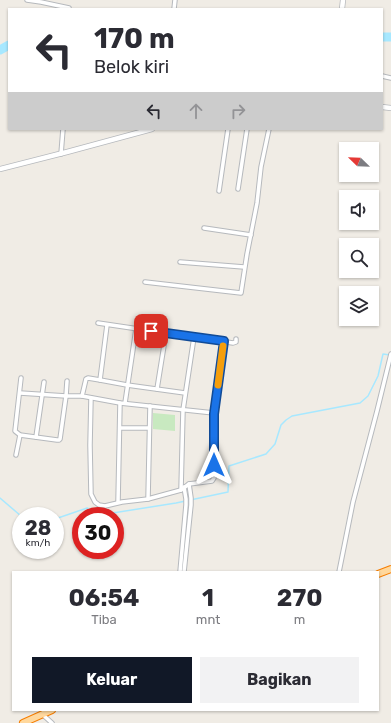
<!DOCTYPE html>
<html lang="id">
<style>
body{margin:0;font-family:Rubik,sans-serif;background:#f2f2f3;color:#2b2b33;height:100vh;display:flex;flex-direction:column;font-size:15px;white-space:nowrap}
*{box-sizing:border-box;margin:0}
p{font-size:13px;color:#7c7c81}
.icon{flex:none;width:22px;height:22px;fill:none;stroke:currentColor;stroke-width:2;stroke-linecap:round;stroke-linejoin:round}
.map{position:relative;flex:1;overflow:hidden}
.drawer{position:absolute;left:12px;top:571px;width:367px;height:140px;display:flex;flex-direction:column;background:#fff;border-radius:0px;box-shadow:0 1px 3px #0004}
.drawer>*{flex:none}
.hud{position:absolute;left:8px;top:8px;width:375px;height:122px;border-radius:0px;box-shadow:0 1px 3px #0004;background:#fff;color:#2b2b33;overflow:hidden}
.needle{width:26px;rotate:293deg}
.fabs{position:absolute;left:339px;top:142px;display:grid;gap:8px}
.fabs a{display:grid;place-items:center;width:40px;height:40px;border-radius:0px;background:#fff;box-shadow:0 1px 3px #0004;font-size:20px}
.speed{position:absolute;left:12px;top:507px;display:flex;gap:8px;font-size:20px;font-weight:700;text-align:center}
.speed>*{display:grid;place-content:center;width:52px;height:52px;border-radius:50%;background:#fff;box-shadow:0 1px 3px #0004;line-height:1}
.speed small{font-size:10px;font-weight:400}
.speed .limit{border:6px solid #d22;background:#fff;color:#111}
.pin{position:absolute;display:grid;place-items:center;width:34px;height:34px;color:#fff;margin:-17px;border-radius:8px;box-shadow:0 2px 6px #0006}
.me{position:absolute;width:44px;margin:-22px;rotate:0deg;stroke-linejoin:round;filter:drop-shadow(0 0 3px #0008)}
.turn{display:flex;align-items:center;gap:14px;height:84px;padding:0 20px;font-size:18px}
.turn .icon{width:52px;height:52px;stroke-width:2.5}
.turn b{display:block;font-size:28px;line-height:34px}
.lanes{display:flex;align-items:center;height:38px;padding:0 20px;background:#0003;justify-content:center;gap:20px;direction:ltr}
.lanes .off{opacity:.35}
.eta{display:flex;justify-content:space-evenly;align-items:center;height:68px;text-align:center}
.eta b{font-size:24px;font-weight:700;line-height:28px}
.action{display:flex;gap:8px;margin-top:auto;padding:8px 20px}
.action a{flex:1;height:46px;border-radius:0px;background:#111827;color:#fff;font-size:16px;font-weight:700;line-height:46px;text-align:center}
.action a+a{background:#f2f2f3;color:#2b2b33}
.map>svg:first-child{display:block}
.green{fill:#c8e9c0}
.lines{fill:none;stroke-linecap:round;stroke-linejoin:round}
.stream{stroke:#a7e8ff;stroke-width:1.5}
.river{stroke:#a7e8ff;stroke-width:9}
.minor-casing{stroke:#b6b9bd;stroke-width:5.5}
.tertiary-casing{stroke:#b6b9bd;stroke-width:6}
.trunk-casing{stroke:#f67d00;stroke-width:8}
.minor{stroke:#fff;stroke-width:3.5}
.tertiary{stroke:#fff;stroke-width:4.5}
.trunk{stroke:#ffd89d;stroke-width:6}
.route-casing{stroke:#114b97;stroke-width:10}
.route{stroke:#1a73e8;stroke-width:7}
.slow{stroke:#f59e0b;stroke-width:7}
</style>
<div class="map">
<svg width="391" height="723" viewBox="0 0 391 723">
<rect width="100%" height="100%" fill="#f0ece5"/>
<!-- green -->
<path class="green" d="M153,413L175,415V431L153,429Z"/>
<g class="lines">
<!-- stream -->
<g class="stream">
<path d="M0,498L21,516"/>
<path d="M55,519L87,508L100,515L176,503L228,492L229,466L266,454L275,444L281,425L286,420L292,416L360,403L368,396L378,376L383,354L390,355"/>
</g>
<!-- river -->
<g class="river">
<path d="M382,37H391"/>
<path d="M0,50L9,45"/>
</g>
<defs>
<g id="minor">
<path d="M27,0L41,2L69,8"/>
<path d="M174,9L175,0"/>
<path d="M382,76L391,78"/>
<path d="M61,154L63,129"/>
<path d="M238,189L247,129"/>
<path d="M219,191L228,129"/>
<path d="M204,228L251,235"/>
<path d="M180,262L244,267"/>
<path d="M145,282L241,293L247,254L257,203L261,167L269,129"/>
<path d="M98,323L233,343L236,342V339"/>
<path d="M107,325L100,380L88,378L86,379L82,396L120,403L214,413"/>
<path d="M21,378L15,431L20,435L57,440H59L60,439L66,396L67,381"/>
<path d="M100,380L127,385L185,393"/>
<path d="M157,389L166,333"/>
<path d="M20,393L66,396H82"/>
<path d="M91,398L90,445L91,494L95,502L99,505L105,506L122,502L148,499L181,490L189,484L212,481L214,478V413L224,341"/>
<path d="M125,403L136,329"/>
<path d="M120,428H149"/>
<path d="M36,437L44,382"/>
<path d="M16,455L20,435"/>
<path d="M181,490L183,410L194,337"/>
<path d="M148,499L150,406"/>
<path d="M118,502L120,403"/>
<path d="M180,572L186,505V499L184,487"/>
<path d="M184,572L191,505V498L189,484"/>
<path d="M339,572L353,502L377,411L391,354"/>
<path d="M42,714L52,723"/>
</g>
<g id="tertiary">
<path d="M342,9L343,0"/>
<path d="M382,107L391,108"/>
<path d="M0,169L67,152L152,129"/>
</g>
<g id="trunk">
<path d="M378,574L391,569"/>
<path d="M23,723L52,710"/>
</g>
</defs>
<!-- minor casing -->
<use href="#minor" class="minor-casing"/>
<!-- tertiary casing -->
<use href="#tertiary" class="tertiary-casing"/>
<!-- trunk casing -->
<use href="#trunk" class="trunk-casing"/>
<!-- minor -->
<use href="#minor" class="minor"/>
<!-- tertiary -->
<use href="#tertiary" class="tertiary"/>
<!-- trunk -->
<use href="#trunk" class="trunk"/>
</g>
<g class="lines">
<defs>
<path id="route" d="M151,331L224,341L214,414V465"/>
</defs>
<!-- route casing -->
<use href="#route" class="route-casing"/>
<!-- route -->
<use href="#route" class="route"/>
<!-- slow -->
<path class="slow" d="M218,385L223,346"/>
</g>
</svg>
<div class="fabs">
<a><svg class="needle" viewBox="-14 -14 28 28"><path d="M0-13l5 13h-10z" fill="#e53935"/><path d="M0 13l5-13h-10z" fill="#7c7c81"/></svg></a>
<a><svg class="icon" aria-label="sound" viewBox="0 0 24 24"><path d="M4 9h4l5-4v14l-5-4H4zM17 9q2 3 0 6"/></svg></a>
<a><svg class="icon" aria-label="search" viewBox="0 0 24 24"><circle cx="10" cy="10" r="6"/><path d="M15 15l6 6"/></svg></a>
<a><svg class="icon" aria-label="layers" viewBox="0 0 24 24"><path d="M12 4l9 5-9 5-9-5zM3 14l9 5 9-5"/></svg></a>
</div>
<div class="speed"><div>28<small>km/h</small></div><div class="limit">30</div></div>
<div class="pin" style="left:151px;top:331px;background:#d93025"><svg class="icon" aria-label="arrive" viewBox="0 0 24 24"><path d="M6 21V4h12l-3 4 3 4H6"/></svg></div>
<svg class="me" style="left:214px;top:465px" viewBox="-20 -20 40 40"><path d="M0-17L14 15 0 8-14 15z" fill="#1a73e8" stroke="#fff" stroke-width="4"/></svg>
<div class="hud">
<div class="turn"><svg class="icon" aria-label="left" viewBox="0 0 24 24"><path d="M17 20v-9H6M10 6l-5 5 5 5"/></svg><div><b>170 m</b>Belok kiri</div></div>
<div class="lanes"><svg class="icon" aria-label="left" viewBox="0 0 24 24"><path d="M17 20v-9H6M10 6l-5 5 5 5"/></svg><svg class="icon off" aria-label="ahead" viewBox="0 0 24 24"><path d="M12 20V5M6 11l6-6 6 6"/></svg><svg class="icon off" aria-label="right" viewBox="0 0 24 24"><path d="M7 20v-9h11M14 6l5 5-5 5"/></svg></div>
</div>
<section class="drawer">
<div class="eta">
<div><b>06:54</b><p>Tiba</p></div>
<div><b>1</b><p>mnt</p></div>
<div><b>270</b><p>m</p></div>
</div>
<div class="action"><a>Keluar</a><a>Bagikan</a></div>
</section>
</div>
